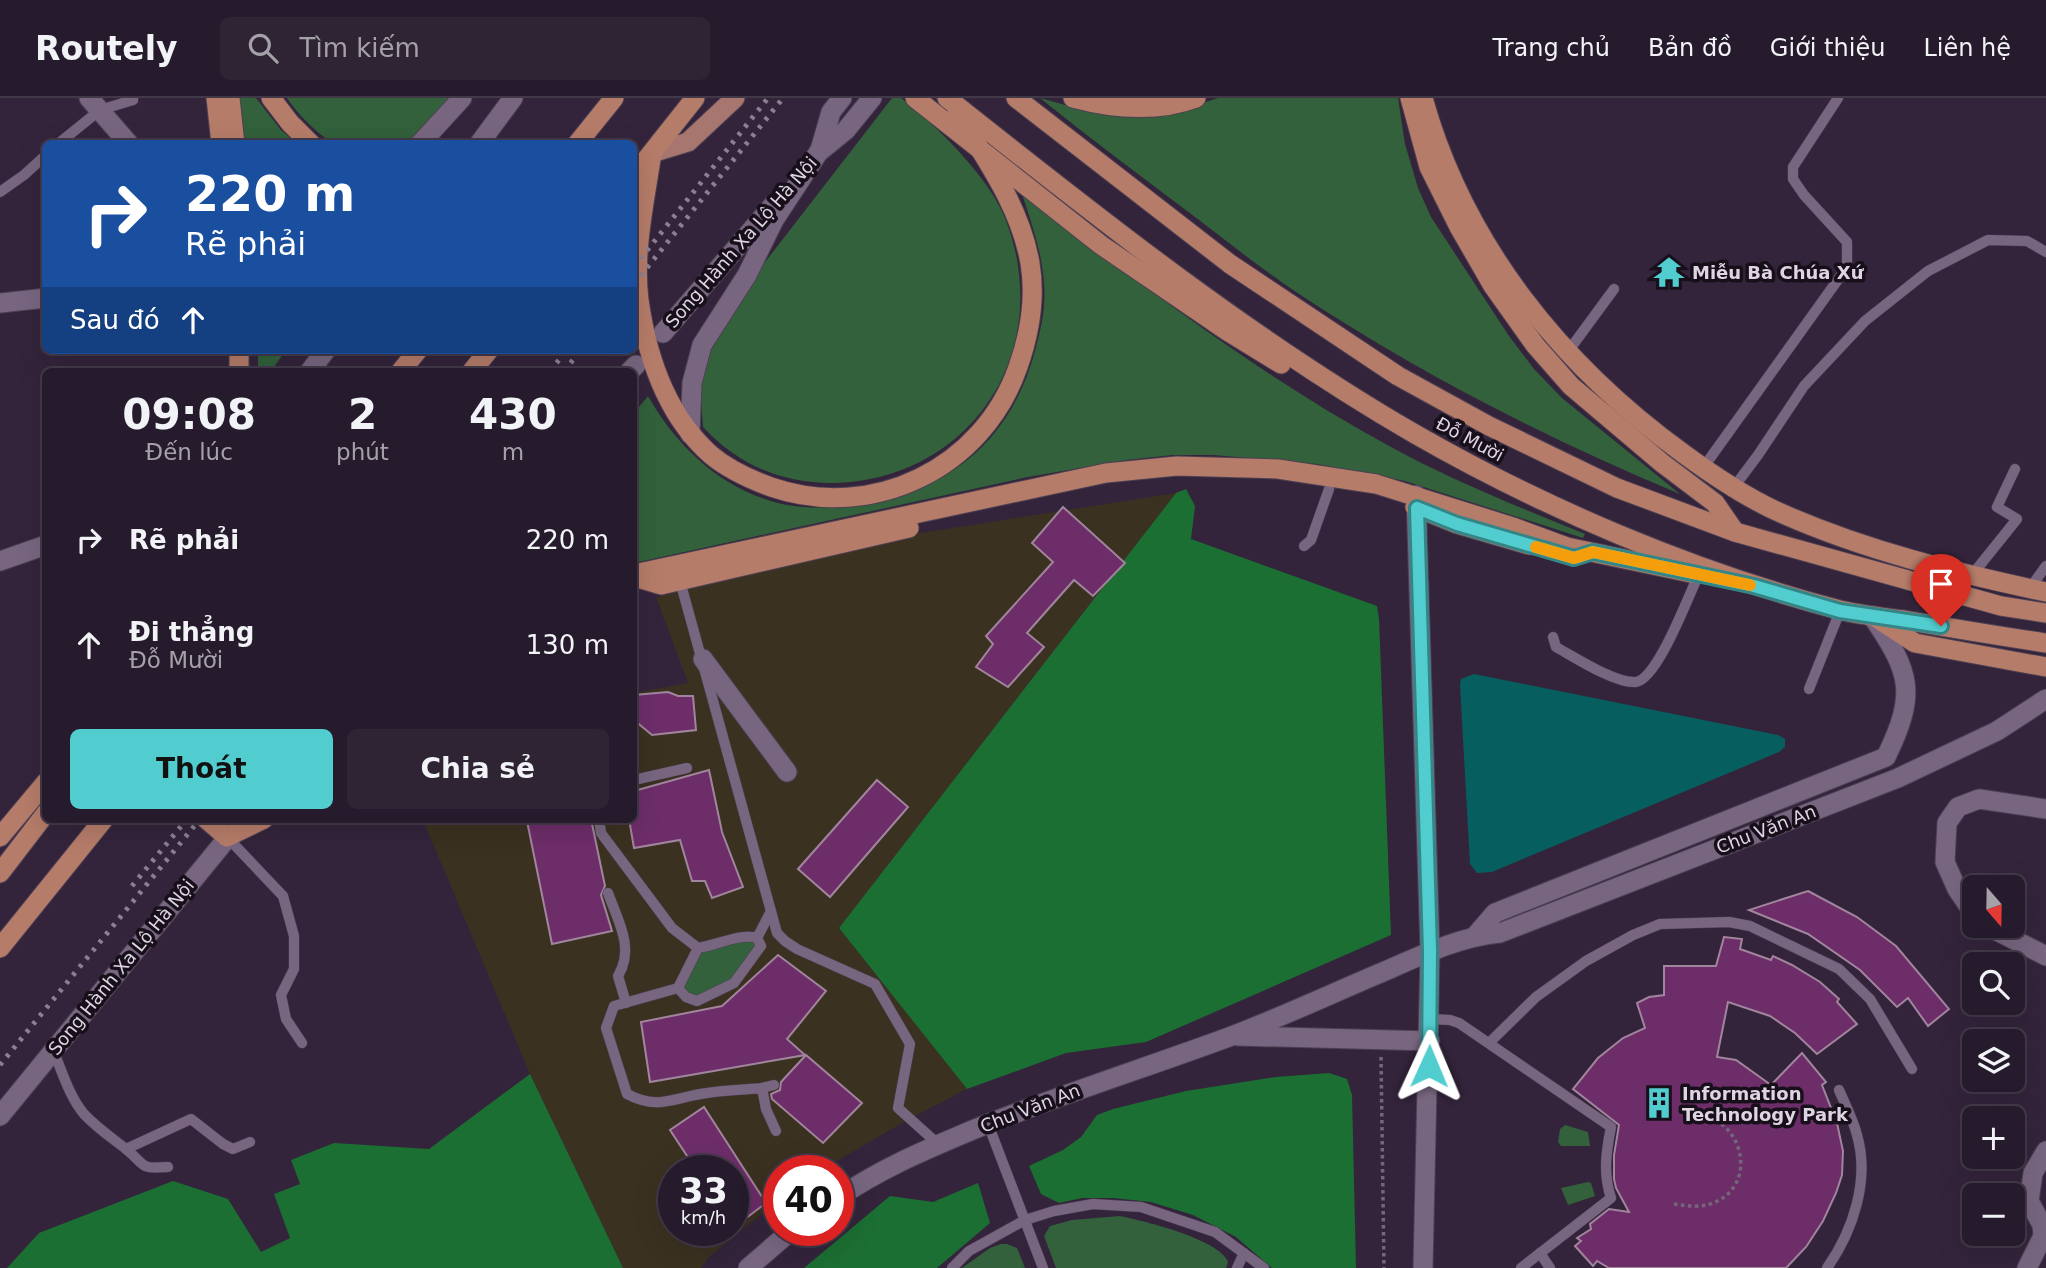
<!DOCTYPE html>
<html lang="vi">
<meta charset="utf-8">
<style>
body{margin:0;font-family:"DejaVu Sans",sans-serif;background:#2e2434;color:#f1f3f6;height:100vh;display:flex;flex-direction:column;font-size:26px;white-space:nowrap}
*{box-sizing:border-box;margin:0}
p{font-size:23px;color:#a4a1a9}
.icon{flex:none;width:38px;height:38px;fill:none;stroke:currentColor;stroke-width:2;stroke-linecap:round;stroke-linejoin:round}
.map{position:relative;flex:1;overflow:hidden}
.details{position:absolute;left:42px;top:270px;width:595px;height:455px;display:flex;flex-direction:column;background:#261b2c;border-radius:10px;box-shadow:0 7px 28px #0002,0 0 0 2px #423948}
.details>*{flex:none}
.top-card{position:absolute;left:42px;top:42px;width:595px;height:214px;border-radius:10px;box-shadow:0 7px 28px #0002,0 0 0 2px #423948;background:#1a4fa0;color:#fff;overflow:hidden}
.needle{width:46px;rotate:160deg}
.fabs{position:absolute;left:1962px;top:777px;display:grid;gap:14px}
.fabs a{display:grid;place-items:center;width:63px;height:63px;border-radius:10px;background:#261b2c;box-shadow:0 7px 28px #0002,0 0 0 2px #423948;font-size:35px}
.speed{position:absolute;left:658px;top:1057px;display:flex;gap:14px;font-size:35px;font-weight:700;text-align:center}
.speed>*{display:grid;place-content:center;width:91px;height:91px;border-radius:50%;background:#261b2c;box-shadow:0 7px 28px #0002,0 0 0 2px #423948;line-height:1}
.speed small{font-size:18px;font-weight:400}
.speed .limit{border:10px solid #d22;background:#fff;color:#111}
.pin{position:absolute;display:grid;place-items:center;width:60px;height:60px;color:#fff;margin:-72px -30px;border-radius:50% 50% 50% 0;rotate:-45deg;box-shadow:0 0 7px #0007}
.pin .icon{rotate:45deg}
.me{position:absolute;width:77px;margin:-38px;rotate:1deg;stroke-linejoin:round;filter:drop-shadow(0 0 5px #0008)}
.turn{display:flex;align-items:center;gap:24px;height:147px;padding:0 28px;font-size:32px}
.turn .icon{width:91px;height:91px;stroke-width:2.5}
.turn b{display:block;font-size:49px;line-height:60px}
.then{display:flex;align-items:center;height:66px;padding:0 28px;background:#0003;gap:14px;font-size:26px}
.eta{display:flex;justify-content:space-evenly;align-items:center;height:119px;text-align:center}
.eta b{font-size:42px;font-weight:700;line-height:49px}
.button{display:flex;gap:14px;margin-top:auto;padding:14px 28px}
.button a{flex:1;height:80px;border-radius:10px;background:#52cdcf;color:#111;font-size:28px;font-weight:700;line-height:80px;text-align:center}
.button a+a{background:#2e2434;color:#f1f3f6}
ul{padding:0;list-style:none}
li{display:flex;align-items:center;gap:21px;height:105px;padding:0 28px}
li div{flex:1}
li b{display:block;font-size:26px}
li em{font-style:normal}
header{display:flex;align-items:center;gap:42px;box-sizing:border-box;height:98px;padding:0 35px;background:#261b2c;border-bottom:2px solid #423948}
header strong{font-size:33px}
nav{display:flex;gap:38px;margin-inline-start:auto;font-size:24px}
.search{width:490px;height:63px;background:#2e2434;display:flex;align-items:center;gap:18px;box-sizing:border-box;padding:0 24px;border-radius:10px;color:#a4a1a9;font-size:26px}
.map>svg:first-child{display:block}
.commercial{fill:#3b3121;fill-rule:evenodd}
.green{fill:#32613b}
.forest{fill:#1c6f33}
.water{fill:#075e5f}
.building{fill:#6d2d69;stroke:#a0859c;stroke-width:2}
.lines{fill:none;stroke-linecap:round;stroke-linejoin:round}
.service-casing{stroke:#4e4053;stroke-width:11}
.minor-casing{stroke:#4e4053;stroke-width:21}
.tertiary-casing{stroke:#4e4053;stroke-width:21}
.secondary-casing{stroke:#4e4053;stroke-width:21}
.primary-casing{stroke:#4e4053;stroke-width:21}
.trunk-casing{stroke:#4e4053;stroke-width:21}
.path{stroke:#74677b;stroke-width:3.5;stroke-dasharray:3.5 3.5;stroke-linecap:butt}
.service{stroke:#786680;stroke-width:10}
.minor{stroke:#786680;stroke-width:19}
.tertiary{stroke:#786680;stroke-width:19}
.secondary{stroke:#786680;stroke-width:19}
.primary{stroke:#a6766f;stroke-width:19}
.trunk{stroke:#b57c69;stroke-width:19}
.rail{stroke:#8c7f92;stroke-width:5;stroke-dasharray:3.5 7;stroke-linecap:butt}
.route-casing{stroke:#358587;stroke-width:18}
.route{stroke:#52cdcf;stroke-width:12}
.slow{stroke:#f59e0b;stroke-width:12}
.labels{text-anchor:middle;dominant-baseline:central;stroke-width:7;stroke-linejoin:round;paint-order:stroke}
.street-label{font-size:18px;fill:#ded4e3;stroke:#17101a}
.poi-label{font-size:18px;font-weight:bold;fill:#ded4e3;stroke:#17101a;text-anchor:start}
</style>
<header>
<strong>Routely</strong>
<div class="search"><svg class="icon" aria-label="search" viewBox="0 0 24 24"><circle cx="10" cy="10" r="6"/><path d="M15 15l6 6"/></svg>Tìm kiếm</div>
<nav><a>Trang chủ</a><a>Bản đồ</a><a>Giới thiệu</a><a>Liên hệ</a></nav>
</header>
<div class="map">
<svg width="2046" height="1170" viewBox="0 0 2046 1170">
<rect width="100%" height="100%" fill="#33243b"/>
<!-- commercial -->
<path class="commercial" d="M1176,395L839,830L967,991L902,1025L820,1073H779V1102L709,1159L701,1170H623L530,976L423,722L634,721V595L688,585L656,499L920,435ZM674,1073H733V1132H674Z"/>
<!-- green -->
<g class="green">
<path d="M235,0H256L281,32L296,45H242Z"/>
<path d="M287,0H452L413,46C397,45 346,49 335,45C320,40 295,13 287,0Z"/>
<path d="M892,0H901C936,27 989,79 1005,120C1056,249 975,380 835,385C783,386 738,367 703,329L700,288L706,261L752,181Z"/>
<path d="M1040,0L1087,13L1172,15L1218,0H1398L1405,46L1418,90L1431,119L1509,238L1534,271L1562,300L1680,396C1545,340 1415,273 1293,192C1261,170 1230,146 1199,122C1146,82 1092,42 1040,0Z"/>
<path d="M1021,93C1139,186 1259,277 1391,349C1453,383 1519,409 1585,436L1583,440L1405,383L1317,366L1213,357H1173L1126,362L1028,379L634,465V315L648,298C674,344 714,384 765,401C795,412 828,411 859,406C950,393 1011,342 1035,253C1039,238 1043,222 1044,207C1047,167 1033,130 1021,93Z"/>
<path d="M258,252H286L271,273H258Z"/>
<path d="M747,839L762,848L732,882L698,899L689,896L682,890L700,853L718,850Z"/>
<path d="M1565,1027L1588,1034L1590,1048H1561L1558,1044L1560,1031Z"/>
<path d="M1588,1084L1591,1085L1595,1098L1568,1107L1561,1090Z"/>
<path d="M1120,1118C1144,1123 1219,1141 1228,1164L1226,1170H1056L1044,1138L1050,1128L1072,1122Z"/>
<path d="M1001,1146H1007L1017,1150L1025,1170H962L990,1150Z"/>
</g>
<!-- forest -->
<g class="forest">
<path d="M1186,391L1195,408L1191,441L1377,508L1379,521L1391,837L1146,944L1066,955L967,991L839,830L1176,395Z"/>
<path d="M1329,975L1347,981L1352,997L1356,1170H1272L1236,1139L1193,1117L1151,1104L1113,1100H1082L1059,1105L1041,1096L1029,1068L1063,1052L1081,1039L1097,1017L1113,1011L1186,993L1276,979Z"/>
<path d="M530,976L623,1170H7L39,1135L173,1083L228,1101L261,1154L290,1140L274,1096L300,1086L291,1062L334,1045L429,1051Z"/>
<path d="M978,1085L990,1125L937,1170H804L890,1098L933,1104Z"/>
</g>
<!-- water -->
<path class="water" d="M1474,576L1778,637L1785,641V649L1779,654L1492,774L1477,775L1470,766L1460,587L1461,581Z"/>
<!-- building -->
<g class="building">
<path d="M1063,409L1125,465L1093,498L1074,482L1027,535L1044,549L1008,589L976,569L993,546L986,538L1053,464L1032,445Z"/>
<path d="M668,594L678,598H693L696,632L652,637L634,622V597Z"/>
<path d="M709,672L722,734L743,789L712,800L705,783H692L680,742L634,750L629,721H634V693Z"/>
<path d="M877,682L908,709L830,799L798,771Z"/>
<path d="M538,721H591L605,788L601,797L612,833L552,846L527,723Z"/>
<path d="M1808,793L1857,819L1896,848L1949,911L1928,928L1908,900L1897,909L1860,872L1808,836L1749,812Z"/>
<path d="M1724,839L1742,841L1740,851L1771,862L1773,858L1792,867L1820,884L1839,901L1837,904L1857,926L1817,956L1795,935L1770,918L1728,904L1717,959L1736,962L1771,987L1802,955L1826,984L1822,987L1837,1025L1843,1053L1842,1077L1836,1095L1823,1123L1806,1149L1786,1170H1609L1597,1163L1593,1168L1575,1148L1581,1143L1577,1140L1591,1131L1590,1126L1609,1111L1629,1114L1616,1090L1614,1081V1057L1619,1027L1573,991L1598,960L1623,940L1645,930L1637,905L1649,899L1664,897V868H1716Z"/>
<path d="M778,857L826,893L787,941L805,957L650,984L641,924L722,908Z"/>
<path d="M806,957L862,1005L823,1045L772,1001L771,996L780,992L781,984Z"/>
<path d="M704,1009L766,1105L733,1130V1073H697L670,1032Z"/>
</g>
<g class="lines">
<defs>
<g id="service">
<path d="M58,46L100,12L133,2V0"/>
<path d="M0,94L24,77L46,57"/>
<path d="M1567,255L1614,191"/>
<path d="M1703,370L1847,169V144L1804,97L1793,81V69L1838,0"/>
<path d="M1734,389L1758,357L1804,288L1865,223L1928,173L1988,142L2027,143L2046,154"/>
<path d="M1304,448L1311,442L1329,391"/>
<path d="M1972,477L2017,421L1997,409L2015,371"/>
<path d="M680,483L777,835L785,843L797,851L875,886L910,946L898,1010L938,1046"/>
<path d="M2030,490L2046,468"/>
<path d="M1553,539L1556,549C1574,559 1616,586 1636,584C1658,581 1689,496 1699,476"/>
<path d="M1809,591L1840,513"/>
<path d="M634,682L687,670"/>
<path d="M599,721L601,735L672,830L698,850C717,847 741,835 757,840L761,848L734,885L697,903L686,899L678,890L698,850"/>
<path d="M227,739L283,798L294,838V871L281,897L286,921L302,945"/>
<path d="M608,795C618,823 635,850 618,878L626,905"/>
<path d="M757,840L771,813"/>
<path d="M678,890L614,908L606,930L627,996C659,1013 675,999 707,995C725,992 744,992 762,990L766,1011L776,1033"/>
<path d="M1430,921L1450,922L1459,925L1611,1029C1606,1054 1603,1076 1611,1100L1521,1170"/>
<path d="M1489,945L1536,899L1586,863L1633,837L1660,826L1729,824L1750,828L1839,871L1870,901L1912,971"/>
<path d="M53,952C62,973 69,998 84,1016C97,1030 112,1040 126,1051C147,1068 138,1071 168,1069"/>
<path d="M762,990L774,987"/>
<path d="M988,1026L1043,1170"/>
<path d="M126,1051L191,1021L223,1046L233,1051L250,1044"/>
<path d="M1540,1155L1550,1170"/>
<path d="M952,1170L969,1153L1025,1122L1054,1113L1093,1106L1141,1109L1215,1134L1264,1170"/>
<path d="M1237,1170L1244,1155"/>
<path d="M1827,1170C1853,1133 1870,1082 1857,1037C1853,1021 1845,1006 1839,992"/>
</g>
<g id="minor">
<path d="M0,205L46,200"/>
<path d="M0,463L46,447"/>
<path d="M703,561L787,674"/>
<path d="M1974,816L1957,791L1945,764L1947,725L1958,709L1979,701L2046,711"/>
<path d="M1987,828L2046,858"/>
<path d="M1476,837L1495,815L1886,659C1917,595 1911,575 1872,518"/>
<path d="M1238,938L1430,943"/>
<path d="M838,1100C881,1070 928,1051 975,1031C1059,997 1145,970 1229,939C1282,919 1333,895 1385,873C1422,857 1459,839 1500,835L1898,680L1997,633L2046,601"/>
<path d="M748,1170L792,1132"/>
<path d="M2027,1170L2043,1138L2042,1127L2029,1103L2033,1075L2046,1053"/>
</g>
<g id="tertiary">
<path d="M89,0L129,46"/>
<path d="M1416,397L1430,853L1423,1170"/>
</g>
<g id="secondary">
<path d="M420,46L462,0"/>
<path d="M479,46L513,0"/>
<path d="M819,54L846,32L872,0"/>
<path d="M663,235L774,106"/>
<path d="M310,273L326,252"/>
<path d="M630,273L636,267"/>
<path d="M690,336L692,285L702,247L747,177L774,122L820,52L831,14L842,0"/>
<path d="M0,1018L238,727"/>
</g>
<path id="primary" d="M652,55L688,44L735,0"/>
<g id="trunk">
<path d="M216,0L221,46"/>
<path d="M230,0L235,46"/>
<path d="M271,0L290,25L311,46"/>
<path d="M915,0L1101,147L1227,233L1281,266"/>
<path d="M947,0C1097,119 1249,240 1415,336C1544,410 1692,473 1836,511C1858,517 1881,519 1904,522C1951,530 1999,538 2046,545"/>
<path d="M1016,0L1230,166L1398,278L1489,328L1617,390L1735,434L2001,508L2046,515"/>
<path d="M1073,0C1114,11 1156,15 1196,0"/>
<path d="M1410,0L1429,69L1459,129L1493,188L1535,247L1571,288L1662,365L1715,405L1735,434"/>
<path d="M1423,0C1464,147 1561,267 1684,356C1714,378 1748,401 1783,416C1867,453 1957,475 2046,494"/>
<path d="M577,46L614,0"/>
<path d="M652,55C645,103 633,154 639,202C647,259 667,318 711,357C729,372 749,381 771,389C873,424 983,370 1018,269C1030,235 1036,201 1030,165C1020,108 986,62 957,14"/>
<path d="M634,77L695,0"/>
<path d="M239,252V273"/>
<path d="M401,273L418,252"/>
<path d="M472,273L489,252"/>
<path d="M1415,409L1457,426L1529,447"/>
<path d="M634,476L1106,375L1177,368L1278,371L1376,386L1513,429L1567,449L1691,475"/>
<path d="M634,479L661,487L909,430"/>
<path d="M1878,521L1915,545L2046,569"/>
<path d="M206,721L227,739L264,721"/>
<path d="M0,739L46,684"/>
<path d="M0,775L46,715"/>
<path d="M0,850L104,721"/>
</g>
</defs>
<!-- service casing -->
<use href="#service" class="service-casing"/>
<!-- minor casing -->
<use href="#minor" class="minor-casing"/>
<!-- tertiary casing -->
<use href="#tertiary" class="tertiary-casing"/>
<!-- secondary casing -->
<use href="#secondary" class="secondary-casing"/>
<!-- primary casing -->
<use href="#primary" class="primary-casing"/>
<!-- trunk casing -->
<use href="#trunk" class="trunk-casing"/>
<!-- path -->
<g class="path">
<path d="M1381,959L1384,1170"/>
<path d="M1674,1106C1687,1108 1700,1110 1713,1105C1750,1091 1748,1044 1719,1024"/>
</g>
<!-- service -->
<use href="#service" class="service"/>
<!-- minor -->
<use href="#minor" class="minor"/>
<!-- tertiary -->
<use href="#tertiary" class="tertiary"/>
<!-- secondary -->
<use href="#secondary" class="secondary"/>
<!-- primary -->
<use href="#primary" class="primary"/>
<!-- trunk -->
<use href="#trunk" class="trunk"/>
<!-- rail -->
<g class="rail">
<path d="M634,169L768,0"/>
<path d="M634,186L783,0"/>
<path d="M550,273L567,252"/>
<path d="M564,273L581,252"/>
<path d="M132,788L187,721"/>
<path d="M0,967L200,721"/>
</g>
</g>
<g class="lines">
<defs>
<path id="route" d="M1429,968L1430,853L1417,410L1457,426L1574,460L1593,454L1754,488L1840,513L1941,528"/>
</defs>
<!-- route casing -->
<use href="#route" class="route-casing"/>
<!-- route -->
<use href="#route" class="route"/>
<!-- slow -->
<path class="slow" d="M1536,449L1574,460L1593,454L1750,487"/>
</g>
<!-- icons -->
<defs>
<symbol id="temple-bare" viewBox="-9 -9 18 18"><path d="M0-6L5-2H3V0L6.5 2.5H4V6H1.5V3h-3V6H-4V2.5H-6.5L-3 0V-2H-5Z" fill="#52cdcf" stroke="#17101a" stroke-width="2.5" paint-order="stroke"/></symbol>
<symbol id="building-bare" viewBox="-9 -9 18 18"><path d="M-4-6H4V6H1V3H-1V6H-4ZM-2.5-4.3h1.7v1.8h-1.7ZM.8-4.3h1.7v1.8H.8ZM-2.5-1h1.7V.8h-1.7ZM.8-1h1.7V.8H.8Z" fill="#52cdcf" stroke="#17101a" stroke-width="2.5" paint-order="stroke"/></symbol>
</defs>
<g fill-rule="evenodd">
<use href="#temple-bare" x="1647" y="152" width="44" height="44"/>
<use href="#building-bare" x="1637" y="983" width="44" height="44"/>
</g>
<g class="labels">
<!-- street labels -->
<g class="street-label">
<text transform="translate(741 144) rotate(-49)">Song Hành Xa Lộ Hà Nội</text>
<text transform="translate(1470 341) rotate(28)">Đỗ Mười</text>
<text transform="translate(1766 731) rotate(-21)">Chu Văn An</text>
<text transform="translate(121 869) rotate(-51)">Song Hành Xa Lộ Hà Nội</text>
<text transform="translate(1030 1010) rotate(-21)">Chu Văn An</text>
</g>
<!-- poi labels -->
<g class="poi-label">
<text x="1692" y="174">Miễu Bà Chúa Xứ</text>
<text x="1682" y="995">Information<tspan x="1682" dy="21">Technology Park</tspan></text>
</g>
</g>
</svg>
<div class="fabs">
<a><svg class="needle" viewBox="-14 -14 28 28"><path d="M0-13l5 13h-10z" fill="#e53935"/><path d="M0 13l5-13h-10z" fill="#a4a1a9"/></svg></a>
<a><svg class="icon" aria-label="search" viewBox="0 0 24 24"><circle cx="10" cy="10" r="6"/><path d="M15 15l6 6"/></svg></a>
<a><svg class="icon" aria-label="layers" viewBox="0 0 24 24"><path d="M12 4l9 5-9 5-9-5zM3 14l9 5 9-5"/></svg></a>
<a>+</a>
<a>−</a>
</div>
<div class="speed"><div>33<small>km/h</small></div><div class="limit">40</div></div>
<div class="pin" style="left:1941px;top:528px;background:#d93025"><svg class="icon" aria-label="arrive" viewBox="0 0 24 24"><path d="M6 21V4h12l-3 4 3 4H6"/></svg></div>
<svg class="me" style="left:1429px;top:968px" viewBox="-20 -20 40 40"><path d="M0-17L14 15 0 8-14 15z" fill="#52cdcf" stroke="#fff" stroke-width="4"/></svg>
<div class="top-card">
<div class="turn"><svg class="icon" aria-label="right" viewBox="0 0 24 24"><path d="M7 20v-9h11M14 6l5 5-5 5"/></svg><div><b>220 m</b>Rẽ phải</div></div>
<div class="then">Sau đó<svg class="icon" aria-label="ahead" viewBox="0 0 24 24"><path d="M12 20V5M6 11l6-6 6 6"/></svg></div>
</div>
<section class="details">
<div class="eta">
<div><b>09:08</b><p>Đến lúc</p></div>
<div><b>2</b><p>phút</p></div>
<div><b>430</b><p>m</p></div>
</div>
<ul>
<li><svg class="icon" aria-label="right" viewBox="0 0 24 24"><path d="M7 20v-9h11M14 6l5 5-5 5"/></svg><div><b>Rẽ phải</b></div><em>220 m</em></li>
<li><svg class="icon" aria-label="ahead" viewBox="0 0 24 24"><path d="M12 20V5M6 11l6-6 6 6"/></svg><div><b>Đi thẳng</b><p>Đỗ Mười</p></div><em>130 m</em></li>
</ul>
<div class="button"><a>Thoát</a><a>Chia sẻ</a></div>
</section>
</div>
